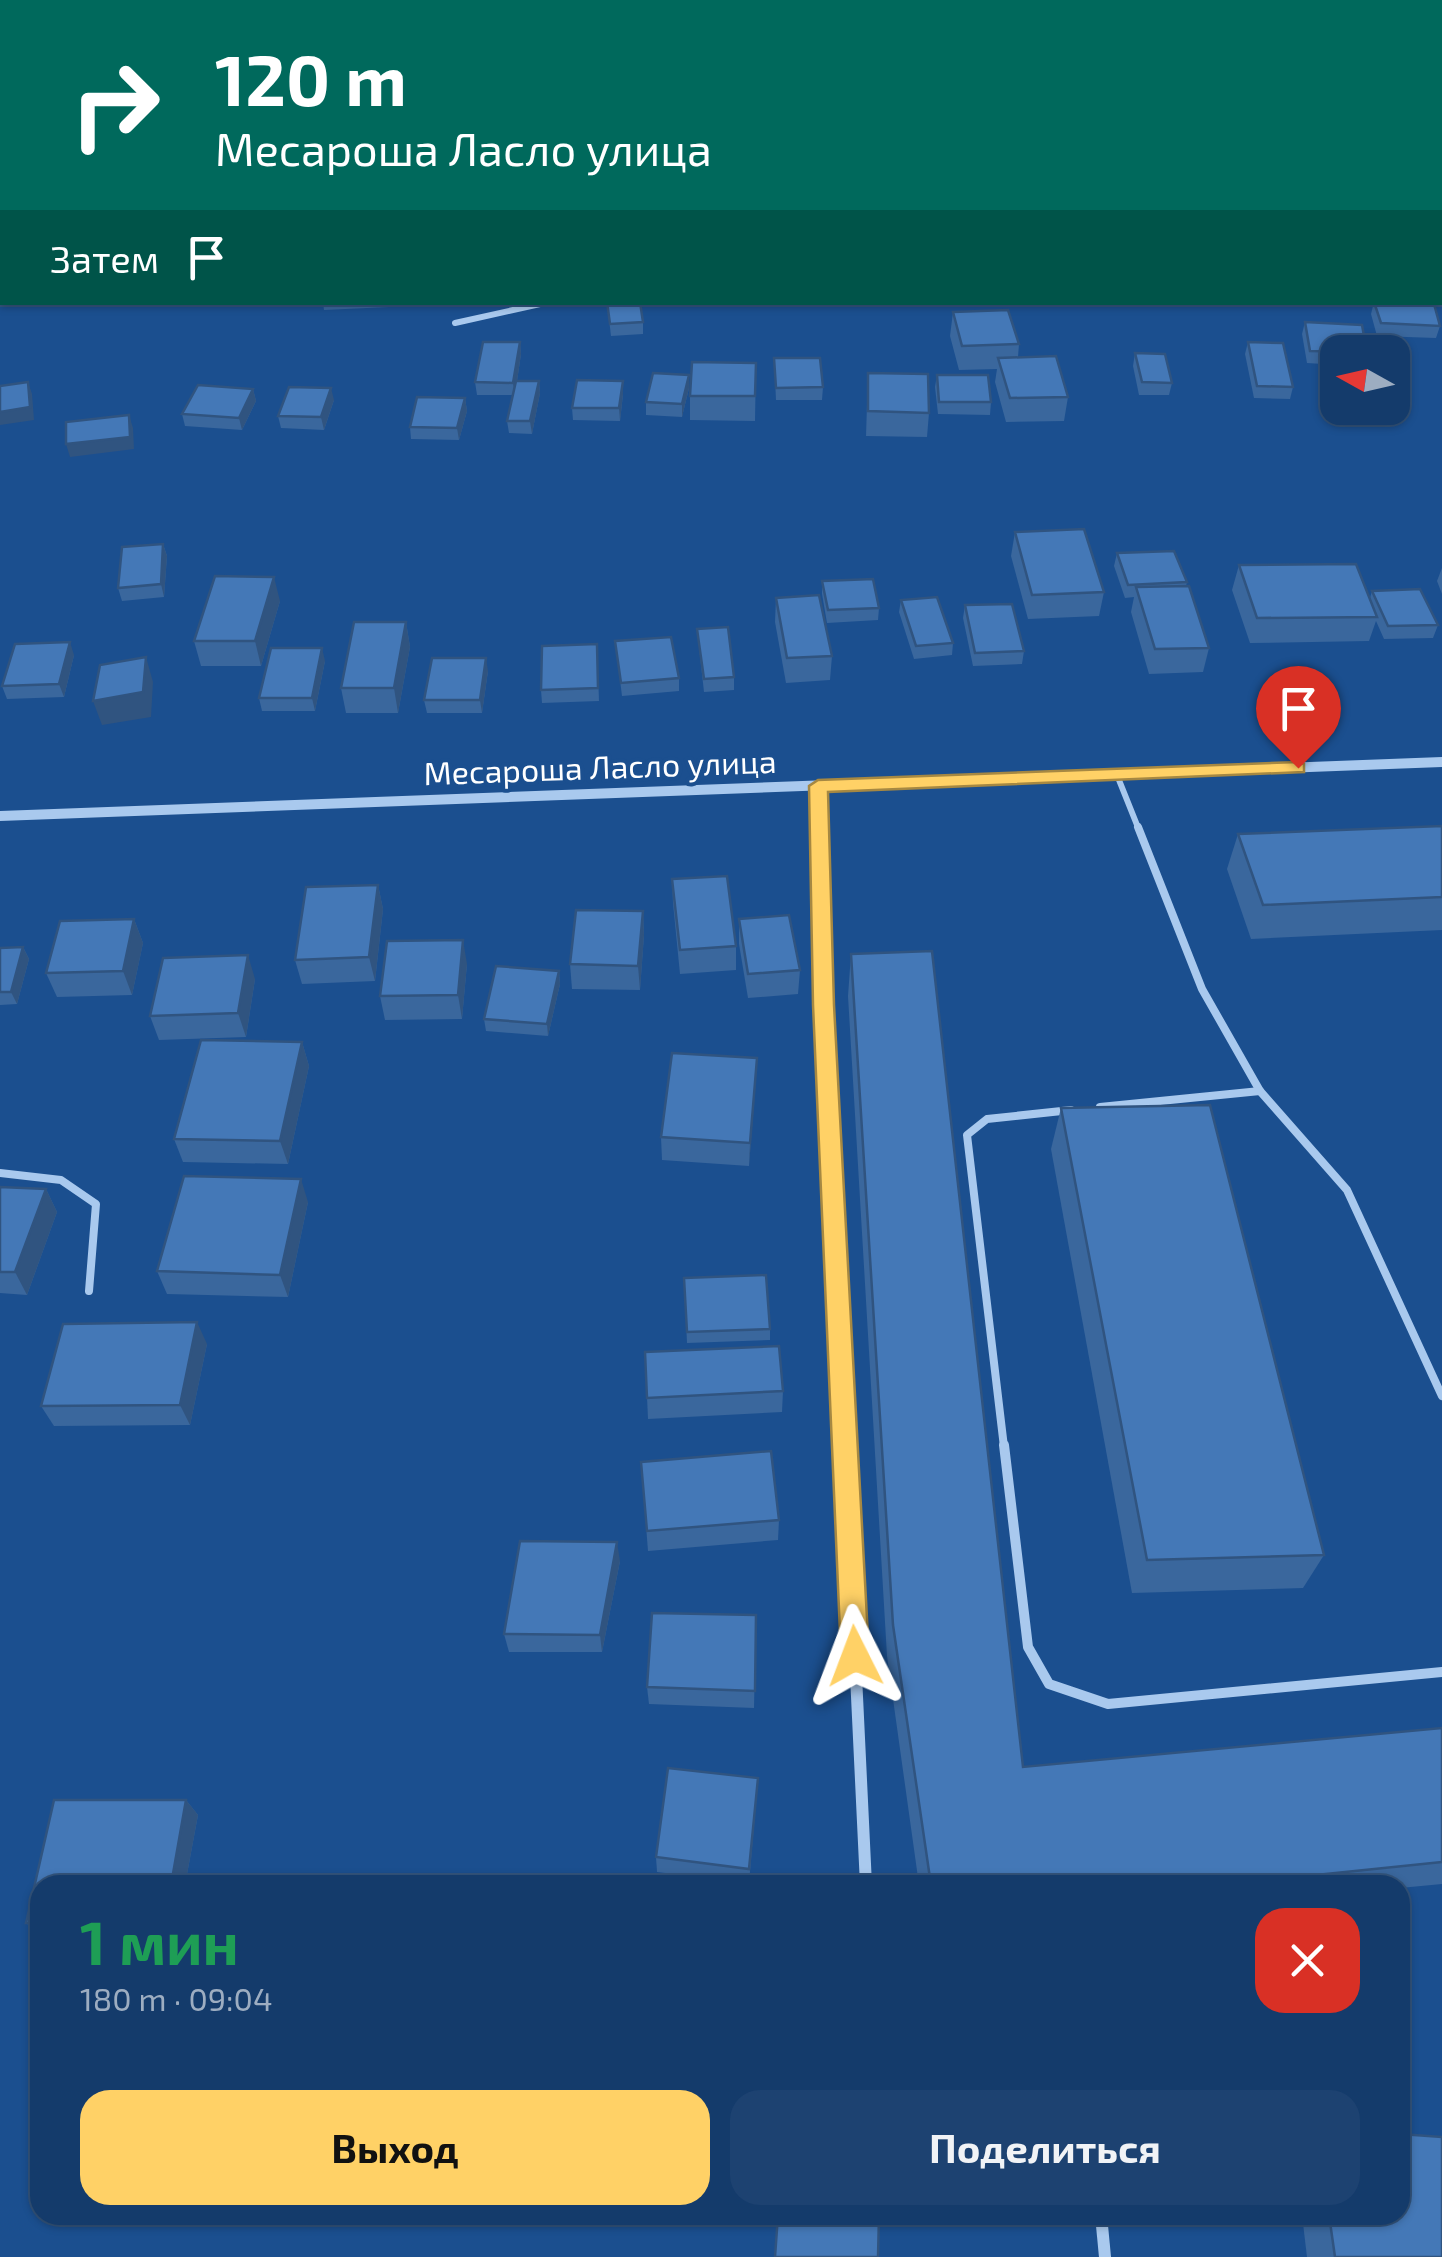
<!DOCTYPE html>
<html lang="ru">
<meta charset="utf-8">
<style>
body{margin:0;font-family:"Exo 2",sans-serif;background:#1d4271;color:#f1f3f6;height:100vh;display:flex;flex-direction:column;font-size:38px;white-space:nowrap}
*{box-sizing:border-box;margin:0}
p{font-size:32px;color:#9dadc1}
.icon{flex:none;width:55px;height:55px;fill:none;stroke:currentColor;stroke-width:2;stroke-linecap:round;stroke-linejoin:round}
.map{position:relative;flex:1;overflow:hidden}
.panel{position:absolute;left:30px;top:1875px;width:1380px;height:350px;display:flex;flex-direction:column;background:#143b6b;border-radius:30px;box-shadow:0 2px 8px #0004,0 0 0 2px #33557e}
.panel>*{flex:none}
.banner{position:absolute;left:0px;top:0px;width:1442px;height:305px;box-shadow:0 2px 8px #0004,0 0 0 2px #33557e;background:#00695c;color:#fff;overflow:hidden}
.needle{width:65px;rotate:278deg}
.controls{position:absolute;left:1320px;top:335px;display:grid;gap:20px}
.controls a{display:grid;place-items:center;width:90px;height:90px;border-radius:20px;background:#143b6b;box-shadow:0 2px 8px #0004,0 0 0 2px #33557e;font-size:50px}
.pin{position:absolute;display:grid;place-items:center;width:85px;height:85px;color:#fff;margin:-102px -42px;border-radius:50% 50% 50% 0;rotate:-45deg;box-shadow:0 0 10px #0007}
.pin .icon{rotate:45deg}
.me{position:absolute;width:110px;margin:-55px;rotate:357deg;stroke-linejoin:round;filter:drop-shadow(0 0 8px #0008)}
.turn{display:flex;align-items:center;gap:35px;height:210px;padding:0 50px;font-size:45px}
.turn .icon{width:130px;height:130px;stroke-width:2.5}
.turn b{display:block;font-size:70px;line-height:85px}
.then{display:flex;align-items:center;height:95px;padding:0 50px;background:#0003;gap:20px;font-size:38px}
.round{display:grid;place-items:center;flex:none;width:105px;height:105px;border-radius:30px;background:#1d4271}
.headline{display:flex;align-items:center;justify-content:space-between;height:170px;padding:0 50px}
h1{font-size:60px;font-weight:700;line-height:75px;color:#1e9e55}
.cta{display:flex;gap:20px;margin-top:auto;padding:20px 50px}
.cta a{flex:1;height:115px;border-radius:30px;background:#ffd166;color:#111;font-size:40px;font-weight:700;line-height:115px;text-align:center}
.cta a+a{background:#1d4271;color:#f1f3f6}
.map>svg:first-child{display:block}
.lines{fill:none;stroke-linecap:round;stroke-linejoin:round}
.service-far2{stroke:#a9c9ee;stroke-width:6}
.service-far1{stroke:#a9c9ee;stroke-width:8}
.service{stroke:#a9c9ee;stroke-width:10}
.minor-far3{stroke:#a9c9ee;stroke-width:6}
.minor-far2{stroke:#a9c9ee;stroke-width:8}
.minor-far1{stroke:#a9c9ee;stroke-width:10}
.minor{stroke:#a9c9ee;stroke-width:12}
.tertiary{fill:#a9c9ee;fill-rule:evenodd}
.wall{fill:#3a679d}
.shaded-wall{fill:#305480}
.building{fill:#4478b7;stroke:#305480;stroke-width:2.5}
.route{fill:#ffd166;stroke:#a68842;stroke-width:2.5}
.labels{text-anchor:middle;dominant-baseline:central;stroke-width:8;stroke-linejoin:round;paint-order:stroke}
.street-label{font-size:32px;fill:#fff;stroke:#1b4f8f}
</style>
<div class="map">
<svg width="1442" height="2257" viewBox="0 0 1442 2257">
<rect width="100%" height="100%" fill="#1b4f8f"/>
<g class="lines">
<!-- service-far2 -->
<path class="service-far2" d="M1117,775L1139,830"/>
<!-- service-far1 -->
<g class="service-far1">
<path d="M1138,827L1202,989L1260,1091L1347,1190L1442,1396"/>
<path d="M1100,1107L1260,1091"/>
<path d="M0,1173L61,1180L96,1204L89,1291"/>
<path d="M1004,1447L967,1135L987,1119L1071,1110"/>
</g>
<!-- service -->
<path class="service" d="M1004,1445L1028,1647L1049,1684L1108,1704L1442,1672"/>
<!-- minor-far3 -->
<g class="minor-far3">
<path d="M487,2L493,0"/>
<path d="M1102,302H1115"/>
<path d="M455,323L549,302"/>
</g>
<!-- minor-far2 -->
<path class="minor-far2" d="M818,786L819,830"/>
<!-- minor-far1 -->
<path class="minor-far1" d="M819,827L845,1447"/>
<!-- minor -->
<g class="minor">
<path d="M845,1445L866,1885"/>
<path d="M1101,2215L1105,2257"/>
</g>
<!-- tertiary -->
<path class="tertiary" d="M1442,757V767L0,821V811Z"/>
</g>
<!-- wall -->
<g class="wall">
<path d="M582,0H619L614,2H589Z"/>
<path d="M628,0H664L658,2H635Z"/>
<path d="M323,302H389V307L324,310Z"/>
<path d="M607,302L643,322V334L611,336Z"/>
<path d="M1374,302L1440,326L1436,338L1377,336L1371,314Z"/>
<path d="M953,312L1019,344L1018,357L1068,397L1064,421L1006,422L995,382L997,369L959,370L950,336Z"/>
<path d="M1305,322L1338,352V365L1307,363L1302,334Z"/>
<path d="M520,342L521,354L517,381H539L540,393L532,434L509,433L507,421L513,395H477L475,382Z"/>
<path d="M1248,342L1293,387L1290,399L1254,398L1245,354Z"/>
<path d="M1135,353L1172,383L1169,395H1139L1133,366Z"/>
<path d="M774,358L823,387L822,400H776Z"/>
<path d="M756,363L755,421L690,420V396Z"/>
<path d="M868,373L929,413L927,437L866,436Z"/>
<path d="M937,375L991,402L990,415L938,414L935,387Z"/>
<path d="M689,388L682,417L646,415V402Z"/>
<path d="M253,389L256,401L242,430L185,426L182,414Z"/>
<path d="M623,394L620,421L573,420L572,408Z"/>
<path d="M465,398L467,411L459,440L411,439L410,427Z"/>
<path d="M334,400L324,430L281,428L278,416Z"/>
<path d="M1015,532L1104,592L1099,616L1028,619L1011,556Z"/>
<path d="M163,544L167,556L164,597L122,601L118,588Z"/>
<path d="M1117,553L1187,582L1186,586L1209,648L1203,672L1149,674L1131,612L1134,597L1125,598L1114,566Z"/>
<path d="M1239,565L1370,598L1372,591L1438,625L1433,638L1384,639L1376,621L1369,641L1250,643L1232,590Z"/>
<path d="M1442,568V594L1437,581Z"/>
<path d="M822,581L879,608L878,620L827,623L822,594Z"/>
<path d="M776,598L832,656L830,680L786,683L775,622Z"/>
<path d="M901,600L953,643L952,655L914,659L899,612Z"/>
<path d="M280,601L261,666H201L194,641Z"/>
<path d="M965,605L1024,651L1022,664L973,666L963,618Z"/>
<path d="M406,622L410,647L398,713H346L341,688Z"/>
<path d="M697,629L734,677V690L704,692Z"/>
<path d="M615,641L679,678V691L622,696Z"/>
<path d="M597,644L599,701L542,703L541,690Z"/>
<path d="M74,655L64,697L7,699L2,686Z"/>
<path d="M325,661L315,711H262L259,698Z"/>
<path d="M488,671L482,713H427L424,700Z"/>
<path d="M1442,826V930L1251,939L1227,869L1238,834Z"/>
<path d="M672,879L736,946V970L680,974L673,903Z"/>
<path d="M378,885L383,909L375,981L302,984L295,960Z"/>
<path d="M643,911L644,935L640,990L572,989L570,964Z"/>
<path d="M134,919L143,943L132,995L57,997L46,973Z"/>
<path d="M739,919L800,970L798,994L748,998L739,944Z"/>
<path d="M23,947L29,959L17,1004L0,1005V948Z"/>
<path d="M851,954L1023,1767L1442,1728V1884L1400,1888V1885H919L887,1656L848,996Z"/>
<path d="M467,964L462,1019L385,1020L380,996Z"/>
<path d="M559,971L560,984L548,1036L486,1031L484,1019Z"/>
<path d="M255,979L246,1037L159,1040L150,1016Z"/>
<path d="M302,1042L309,1066L288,1164L183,1162L174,1139Z"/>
<path d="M757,1058L749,1166L662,1160L661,1137Z"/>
<path d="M1061,1108L1324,1555L1303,1588L1132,1593L1051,1149Z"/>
<path d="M0,1187L46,1189L57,1212L27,1295L0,1293Z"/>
<path d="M308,1202L288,1297L167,1294L157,1271Z"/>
<path d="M684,1278L770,1329V1340L687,1343Z"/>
<path d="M207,1344L190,1425L54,1426L41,1406Z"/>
<path d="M645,1352L783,1391L782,1412L648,1419Z"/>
<path d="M641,1462L779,1520L778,1540L648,1551Z"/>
<path d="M620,1561L602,1652H509L504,1634Z"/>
<path d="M756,1615L754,1708L649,1704L647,1687Z"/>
<path d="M758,1778L749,1883L657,1872L656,1857Z"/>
<path d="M54,1800H186L198,1815L185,1885H40V1935L26,1923Z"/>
<path d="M1302,2215H1400L1442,2257H1307Z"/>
</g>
<!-- shaded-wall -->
<g class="shaded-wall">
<path d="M405,0H420L417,2H402Z"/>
<path d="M603,0H619L614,2H604Z"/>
<path d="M2,46V76L0,79V49Z"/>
<path d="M520,342L521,354L515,395L513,383Z"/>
<path d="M689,375V388L682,417V404Z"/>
<path d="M539,381L540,393L532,434L530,421Z"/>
<path d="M623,381V394L620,421L619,408Z"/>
<path d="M28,382L32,394L34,420L0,425V412Z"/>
<path d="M331,388L334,400L324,430L321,417Z"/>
<path d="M253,389L256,401L242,430L239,418Z"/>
<path d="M465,398L467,411L459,440L457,428Z"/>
<path d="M129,415L133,428L134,449L70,457L66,444Z"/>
<path d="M163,544L167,556L164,597L161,584Z"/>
<path d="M274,577L280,601L261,666L255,641Z"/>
<path d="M406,622L410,647L398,713L394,688Z"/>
<path d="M70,642L74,655L64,697L59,684Z"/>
<path d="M322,648L325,661L315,711L312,698Z"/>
<path d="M146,657L153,682L151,717L102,725L93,701Z"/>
<path d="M486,658L488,671L482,713L480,700Z"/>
<path d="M378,885L383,909L375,981L369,957Z"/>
<path d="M643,911L644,935L640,990L638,966Z"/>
<path d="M134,919L143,943L132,995L123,971Z"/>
<path d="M463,940L467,964L462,1019L458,995Z"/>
<path d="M23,947L29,959L17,1004L11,992Z"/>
<path d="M248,955L255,979L246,1037L238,1013Z"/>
<path d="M559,971L560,984L548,1036L547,1024Z"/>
<path d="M302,1042L309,1066L288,1164L280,1141Z"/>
<path d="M757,1058L756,1081L749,1166L750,1143Z"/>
<path d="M301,1179L308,1202L288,1297L280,1275Z"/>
<path d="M46,1189L57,1212L27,1295L15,1272Z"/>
<path d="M197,1322L207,1344L190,1425L180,1405Z"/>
<path d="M617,1542L620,1561L602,1652L600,1635Z"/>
<path d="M186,1800L198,1815L185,1885H171Z"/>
</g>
<!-- building -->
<g class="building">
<path d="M64,0H95L93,2H62Z"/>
<path d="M250,0H296L294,2H249Z"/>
<path d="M375,0H405L402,2H372Z"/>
<path d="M827,0H861L860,2H827Z"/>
<path d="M1211,0H1256L1258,2H1212Z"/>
<rect x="1440" y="95" width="2" height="16"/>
<path d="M0,227H2V254L0,253Z"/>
<rect x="1440" y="239" width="2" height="32"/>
<path d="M607,302H640L643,322L610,324Z"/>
<path d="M1374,302L1434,304L1440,326L1381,323Z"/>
<path d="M1008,310L1019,344L962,346L953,312Z"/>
<path d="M1305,322L1362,325L1367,352L1310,351Z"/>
<path d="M483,342H520L513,383L475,382Z"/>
<path d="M1248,342L1283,343L1293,387L1257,386Z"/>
<path d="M1135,353L1165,354L1172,383L1142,382Z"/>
<path d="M1056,356L1068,397L1010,398L998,358Z"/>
<path d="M774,358H820L823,387L776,388Z"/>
<path d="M692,362L756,363L755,396H690Z"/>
<path d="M653,373L689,375L682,404L646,402Z"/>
<path d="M868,373L928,374L929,413L868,411Z"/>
<path d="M937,375H988L991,402H939Z"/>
<path d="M577,380L623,381L619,408H572Z"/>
<path d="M516,381H539L530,421H507Z"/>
<path d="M28,382L30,407L0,412V386Z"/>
<path d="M198,385L253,389L239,418L182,414Z"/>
<path d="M289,387L331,388L321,417L278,416Z"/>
<path d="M417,397L465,398L457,428L410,427Z"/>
<path d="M129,415L130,437L66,444V422Z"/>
<path d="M1084,529L1104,592L1032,595L1015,532Z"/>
<path d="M163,544L161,584L118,588L122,547Z"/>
<path d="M1174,551L1187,582L1128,585L1117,553Z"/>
<path d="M1356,564L1377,617L1257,618L1239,565Z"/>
<path d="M215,576L274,577L255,641H194Z"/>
<path d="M873,579L879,608L828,610L822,581Z"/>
<path d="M1189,586L1209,648L1155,649L1136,587Z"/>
<path d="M1420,589L1438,625L1388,626L1372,591Z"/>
<path d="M819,595L832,656L787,658L776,598Z"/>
<path d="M937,597L953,643L916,646L901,600Z"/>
<path d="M1012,604L1024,651L975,653L965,605Z"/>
<path d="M354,622H406L394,688H341Z"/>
<path d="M728,627L734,677L704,679L697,629Z"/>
<path d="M671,637L679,678L621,683L615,641Z"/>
<path d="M70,642L59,684L2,686L15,644Z"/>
<path d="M597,644L598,688L541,690L542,646Z"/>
<path d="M271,648H322L312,698H259Z"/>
<path d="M146,657L143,692L93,701L100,665Z"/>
<path d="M432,658H486L480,700H424Z"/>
<path d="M1442,826V897L1263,905L1238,834Z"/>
<path d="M727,876L736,946L680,950L672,879Z"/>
<path d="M378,885L369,957L295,960L306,887Z"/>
<path d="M576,910L643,911L638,966L570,964Z"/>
<path d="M789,915L800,970L748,974L739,919Z"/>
<path d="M134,919L123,971L46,973L60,921Z"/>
<path d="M463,940L458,995L380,996L387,941Z"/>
<path d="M23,947L11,992H0V948Z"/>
<path d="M932,951L1023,1767L1442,1728V1862L1218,1885H931L893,1625L851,954Z"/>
<path d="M248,955L238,1013L150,1016L163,958Z"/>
<path d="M496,966L559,971L547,1024L484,1019Z"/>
<path d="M201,1040L302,1042L280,1141L174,1139Z"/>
<path d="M672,1053L757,1058L750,1143L661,1137Z"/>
<path d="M1210,1105L1324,1555L1147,1560L1061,1108Z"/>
<path d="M184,1176L301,1179L280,1275L157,1271Z"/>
<path d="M0,1187L46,1189L15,1272H0Z"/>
<path d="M766,1275L770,1329L687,1332L684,1278Z"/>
<path d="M197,1322L180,1405L41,1406L63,1324Z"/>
<path d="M779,1346L783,1391L647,1398L645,1352Z"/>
<path d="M771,1451L779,1520L647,1531L641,1462Z"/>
<path d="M520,1541L617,1542L600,1635L504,1634Z"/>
<path d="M652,1613L756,1615L755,1691L647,1687Z"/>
<path d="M668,1768L758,1778L749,1869L656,1857Z"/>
<path d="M54,1800H186L171,1885H40V1923H26Z"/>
<path d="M1400,2134L1442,2137V2257H1335L1329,2215H1400Z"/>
<path d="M778,2215H879L878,2257H775Z"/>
</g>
<!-- route -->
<path class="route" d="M1298,762L1304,764V772L828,792L834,1005L869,1656L865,1665L855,1669L845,1665L841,1656L813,1005L809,786L818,780Z"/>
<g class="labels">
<!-- street labels -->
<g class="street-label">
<text transform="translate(600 766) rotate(-2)">Месароша Ласло улица</text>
</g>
</g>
</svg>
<div class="controls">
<a><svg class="needle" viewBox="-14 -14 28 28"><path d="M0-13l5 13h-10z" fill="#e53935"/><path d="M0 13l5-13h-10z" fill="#9dadc1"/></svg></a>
</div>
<div class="pin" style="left:1298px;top:768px;background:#d93025"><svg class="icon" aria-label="arrive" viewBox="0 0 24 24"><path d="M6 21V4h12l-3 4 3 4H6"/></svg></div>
<svg class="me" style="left:855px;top:1656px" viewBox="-20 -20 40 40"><path d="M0-17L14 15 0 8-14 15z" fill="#ffd166" stroke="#fff" stroke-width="4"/></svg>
<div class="banner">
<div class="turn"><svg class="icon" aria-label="right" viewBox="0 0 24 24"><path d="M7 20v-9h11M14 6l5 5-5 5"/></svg><div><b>120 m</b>Месароша Ласло улица</div></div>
<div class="then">Затем<svg class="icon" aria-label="arrive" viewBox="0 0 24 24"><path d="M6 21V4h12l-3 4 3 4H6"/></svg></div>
</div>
<section class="panel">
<div class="headline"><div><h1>1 мин</h1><p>180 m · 09:04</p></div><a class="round" style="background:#d93025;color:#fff"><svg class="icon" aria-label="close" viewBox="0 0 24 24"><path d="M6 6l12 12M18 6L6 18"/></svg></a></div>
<div class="cta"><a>Выход</a><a>Поделиться</a></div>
</section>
</div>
